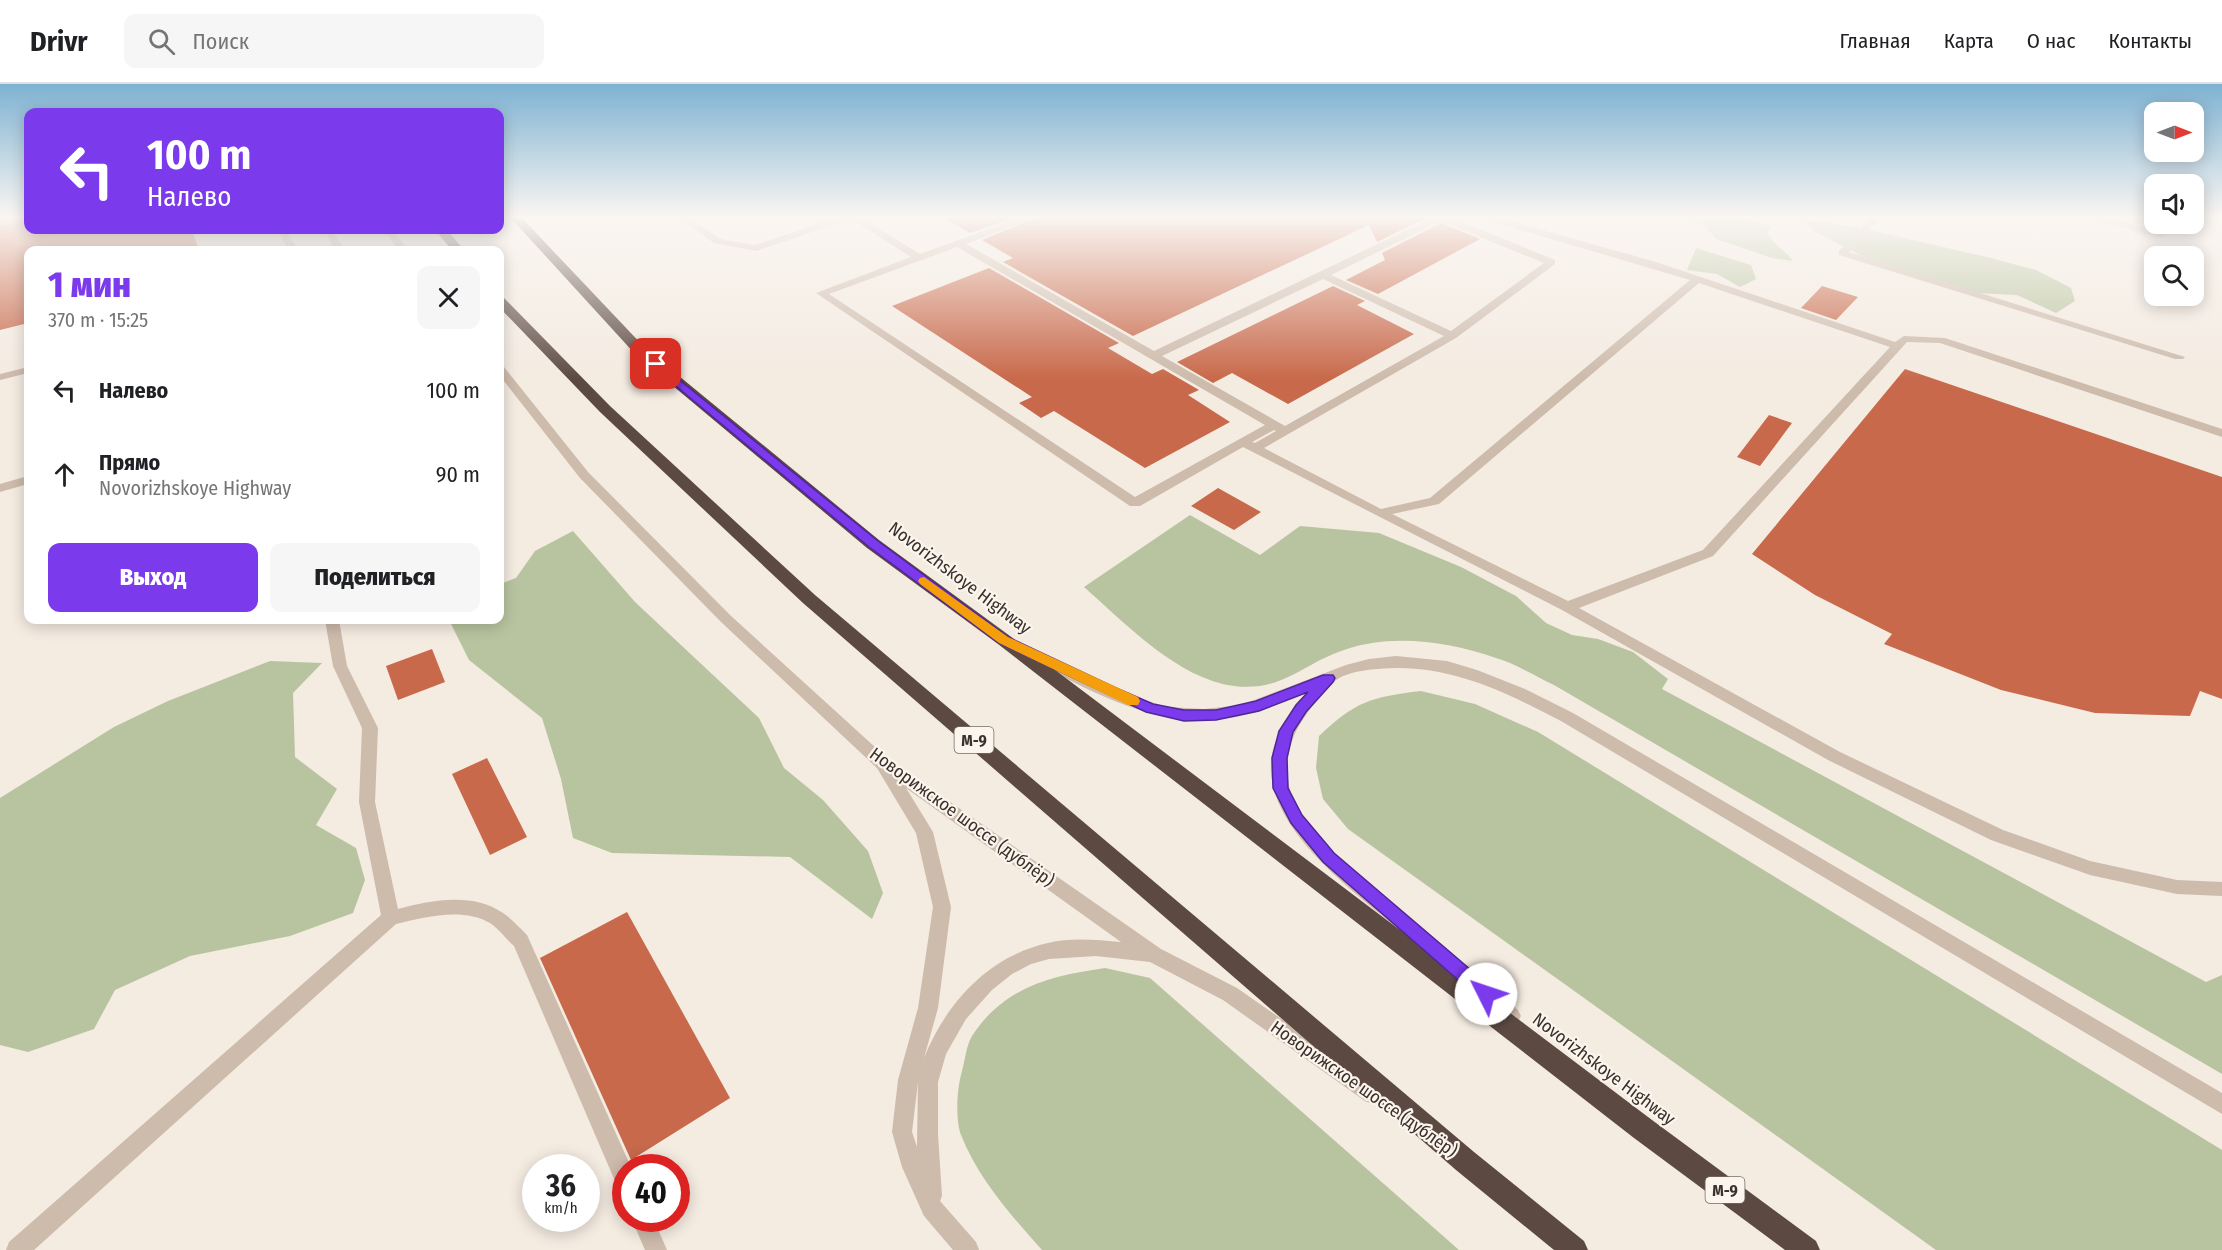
<!DOCTYPE html>
<html lang="ru">
<meta charset="utf-8">
<style>
body{margin:0;font-family:"Fira Sans Condensed",sans-serif;background:#f6f6f6;color:#202124;height:100vh;display:flex;flex-direction:column;font-size:22px;white-space:nowrap}
*{box-sizing:border-box;margin:0}
p{font-size:20px;color:#757577}
.icon{flex:none;width:33px;height:33px;fill:none;stroke:currentColor;stroke-width:2;stroke-linecap:round;stroke-linejoin:round}
.map{position:relative;flex:1;overflow:hidden}
.sheet{position:absolute;left:24px;top:162px;width:480px;height:378px;display:flex;flex-direction:column;background:#fff;border-radius:12px;box-shadow:0 3px 15px #0003}
.sheet>*{flex:none}
.banner{position:absolute;left:24px;top:24px;width:480px;height:126px;border-radius:12px;box-shadow:0 3px 15px #0003;background:#7c3aed;color:#fff;overflow:hidden}
.needle{width:39px;rotate:90deg}
.tools{position:absolute;left:2144px;top:18px;display:grid;gap:12px}
.tools a{display:grid;place-items:center;width:60px;height:60px;border-radius:12px;background:#fff;box-shadow:0 3px 15px #0003;font-size:30px}
.speed{position:absolute;left:522px;top:1070px;display:flex;gap:12px;font-size:30px;font-weight:700;text-align:center}
.speed>*{display:grid;place-content:center;width:78px;height:78px;border-radius:50%;background:#fff;box-shadow:0 3px 15px #0003;line-height:1}
.speed small{font-size:15px;font-weight:400}
.speed .limit{border:9px solid #d22;background:#fff;color:#111}
.pin{position:absolute;display:grid;place-items:center;width:51px;height:51px;color:#fff;margin:-26px;border-radius:12px;box-shadow:0 3px 9px #0006}
.me{position:absolute;width:66px;margin:-33px;rotate:311deg;stroke-linejoin:round;filter:drop-shadow(0 0 4px #0008)}
.turn{display:flex;align-items:center;gap:21px;height:126px;padding:0 24px;font-size:27px}
.turn .icon{width:78px;height:78px;stroke-width:2.5}
.turn b{display:block;font-size:42px;line-height:51px}
.round{display:grid;place-items:center;flex:none;width:63px;height:63px;border-radius:12px;background:#f6f6f6}
.headline{display:flex;align-items:center;justify-content:space-between;height:102px;padding:0 24px}
h1{font-size:36px;font-weight:800;line-height:45px;color:#7c3aed}
.cta{display:flex;gap:12px;margin-top:auto;padding:12px 24px}
.cta a{flex:1;height:69px;border-radius:12px;background:#7c3aed;color:#fff;font-size:24px;font-weight:800;line-height:69px;text-align:center}
.cta a+a{background:#f6f6f6;color:#202124}
ul{padding:0;list-style:none}
li{display:flex;align-items:center;gap:18px;height:84px;padding:0 24px}
li div{flex:1}
li b{display:block;font-size:22px}
li em{font-style:normal}
header{display:flex;align-items:center;gap:36px;box-sizing:border-box;height:84px;padding:0 30px;background:#fff;border-bottom:2px solid #e0e0e0}
header strong{font-size:28px}
nav{display:flex;gap:33px;margin-inline-start:auto;font-size:21px}
.search{width:420px;height:54px;background:#f6f6f6;display:flex;align-items:center;gap:15px;box-sizing:border-box;padding:0 21px;border-radius:12px;color:#757577;font-size:22px}
.map>svg:first-child{display:block}
.green{fill:#b8c4a0}
.building{fill:#c8694b}
.lines{fill:none;stroke-linecap:round;stroke-linejoin:round}
.minor{fill:#cdbbac;fill-rule:evenodd}
.highway{fill:#5c4a42;fill-rule:evenodd}
.route{fill:#7c3aed;stroke:#51269a;stroke-width:1.5}
.slow{fill:#f59e0b}
.labels{text-anchor:middle;dominant-baseline:central;stroke-width:4.5;stroke-linejoin:round;paint-order:stroke}
.shield{fill:#fbf5ee;stroke:#756b66;stroke-width:1.5}
.shield-label{font-size:16px;font-weight:bold;fill:#3b302b}
.street-label{font-size:18px;fill:#3b302b;stroke:#fbf5ee}
</style>
<header>
<strong>Drivr</strong>
<div class="search"><svg class="icon" aria-label="search" viewBox="0 0 24 24"><circle cx="10" cy="10" r="6"/><path d="M15 15l6 6"/></svg>Поиск</div>
<nav><a>Главная</a><a>Карта</a><a>О нас</a><a>Контакты</a></nav>
</header>
<div class="map">
<svg width="2222" height="1166" viewBox="0 0 2222 1166">
<rect width="100%" height="100%" fill="#f4ebe1"/>
<!-- green -->
<g class="green">
<path d="M1734,132L1771,142L1768,150C1774,161 1785,166 1793,177L1772,174L1716,155L1701,138L1681,133Z"/>
<path d="M1804,135L1861,144L1987,173L2036,186L2071,204L2075,217L2056,229L2017,211L1974,209L1883,183L1812,146Z"/>
<path d="M1696,164L1751,181L1756,195L1740,203L1717,190L1687,186Z"/>
<path d="M1190,431L1260,471L1300,442L1379,449L1461,483L1516,512L1546,539L1572,551L1598,555L1633,568L1668,595L1662,605L2206,898L2222,891V990L1554,601C1535,592 1516,580 1496,574C1449,558 1392,549 1344,566C1302,580 1282,608 1234,602C1178,595 1125,539 1084,503Z"/>
<path d="M573,447L635,518L759,634L784,684L823,716L868,767L883,809L872,835L790,773L612,769L573,754L561,695L542,634L469,576L449,536H500V500L516,494L535,467Z"/>
<path d="M270,577L322,579L293,609L295,673L337,705L316,741L356,764L365,796L353,829L290,852L190,872L115,906L94,945L28,968L0,961V714L114,643L168,617Z"/>
<path d="M1421,607L1475,620L1538,648L2222,1066V1166H1936L1348,745L1323,715L1316,684L1319,652C1356,617 1371,613 1421,607Z"/>
<path d="M1105,884L1150,894L1459,1166H1042C1011,1131 979,1096 961,1051C955,1034 957,1004 962,987C965,977 966,962 972,952C1004,903 1050,892 1105,884Z"/>
</g>
<!-- building -->
<g class="building">
<path d="M0,132H28V146H192L199,166H28V239L0,246Z"/>
<path d="M941,132H1019L970,149Z"/>
<path d="M1040,132H1423L1428,133L1377,158L1369,141L1133,252L1003,178L1013,174L982,156Z"/>
<path d="M1441,139L1480,155L1378,210L1346,196L1385,176L1382,169Z"/>
<path d="M989,184L1119,259L1108,264L1152,290L1163,285L1199,306L1188,311L1230,338L1145,384L1054,327L1041,334L1019,319L1032,313L892,222Z"/>
<path d="M1333,202L1365,217L1357,221L1414,250L1288,320L1232,289L1213,299L1177,278Z"/>
<path d="M1822,202L1858,213L1836,236L1801,224Z"/>
<path d="M1905,285L2222,393V615L2200,607L2190,632L2095,629L2001,606L1884,560L1892,550L1815,511L1752,470Z"/>
<path d="M1769,331L1792,339L1760,382L1737,373Z"/>
<path d="M1218,404L1261,428L1234,446L1191,422Z"/>
<path d="M432,565L445,598L398,616L386,582Z"/>
<path d="M487,674L527,753L490,771L452,690Z"/>
<path d="M627,828L730,1014L631,1076L540,874Z"/>
</g>
<g class="lines">
<!-- minor -->
<g class="minor">
<path d="M676,132H687L720,155L755,161L841,132H859L920,170L1025,132H1038L966,160L1154,267L1436,132H1448L1555,176V180L1456,254L1264,364L1381,425L1430,414L1690,196L1494,138V134L1497,133L1656,178L1895,258L1904,252L1945,254L2222,345V353L1940,259L1907,258L1713,472L1579,524L1840,668L2003,746L2090,777L2177,796L2222,798V812L2177,810L2090,791L1991,756L1828,676L1562,526L1243,363L1140,422H1130L816,209L911,173L851,135L756,167L714,159ZM1441,137L1544,179L1451,247L1331,191ZM957,163L1265,341L1135,413L829,210ZM1323,195L1444,252L1285,342L1162,272ZM1699,199L1890,263L1703,466L1568,517L1392,430L1439,420ZM1274,346L1276,347L1255,359L1252,358Z"/>
<path d="M1872,132H1882L1849,168L2185,273L2183,275H2175L1839,171V167Z"/>
<path d="M2082,132H2097L2158,147L2164,140H2173L2164,153L2161,154Z"/>
<path d="M278,146H286L298,166H288Z"/>
<path d="M324,146H332L345,166H335Z"/>
<path d="M384,146H393L408,166H398Z"/>
<path d="M500,282L504,283L588,388L730,531L887,674L1161,865L1237,904L1379,1003L1382,1010L1379,1017L1372,1020L1365,1017L1223,916L1150,878L1096,872L1049,875L1031,880L1012,890L992,906L966,935L946,970L938,998V1050L942,1112L940,1117L976,1158L979,1166H953L924,1132L902,1083L892,1048L898,996L918,924L933,823L916,749L877,684L720,537L580,394L500,292ZM906,704L1121,858C1097,856 1072,853 1048,859C989,872 946,919 924,974L938,924L951,823L933,748ZM918,998L917,1063L912,1048Z"/>
<path d="M28,283V289L0,296V290Z"/>
<path d="M28,392V400L0,408V400Z"/>
<path d="M325,536H339L347,582L378,644L375,718L398,825C431,816 473,808 503,829C512,835 520,844 527,851L631,1083H626V1106L618,1104L514,862C506,855 499,845 490,839C463,823 424,833 396,840L34,1166H6L9,1158L381,831L359,718L362,644L333,582Z"/>
<path d="M1018,558L1129,611L1167,623L1204,625L1241,621L1346,581L1369,575L1396,572L1447,577L1477,586L1525,605L1573,629L2222,1009V1030L1561,637C1502,606 1445,578 1377,585C1364,586 1343,589 1334,598C1322,608 1311,623 1302,637C1286,661 1282,692 1295,719C1316,761 1368,798 1404,828C1442,860 1480,893 1518,926L1521,932L1518,938L1511,941L1504,938C1471,909 1438,880 1404,850C1359,811 1275,753 1271,688C1269,657 1289,629 1308,607C1288,614 1270,625 1249,630C1160,653 1089,605 1013,567L1011,563Z"/>
<path d="M631,1134H653L667,1166H645Z"/>
</g>
<!-- highway -->
<g class="highway">
<path d="M509,132H520L646,265L879,456L1010,552L1652,1036L1816,1157L1820,1166H1785L1634,1054L998,560L867,464L636,271Z"/>
<path d="M435,146H447L464,166H452Z"/>
<path d="M500,213L504,214L610,322L815,511L1474,1068L1584,1157L1588,1166H1554L1456,1086L803,519L600,328L500,224Z"/>
</g>
</g>
<!-- sky -->
<linearGradient id="sky" x2="0" y2="1"><stop stop-color="#7eb2d2"/><stop offset="0.45" stop-color="#faf6f2"/><stop offset="1" stop-color="#faf6f2" stop-opacity="0"/></linearGradient>
<rect width="2222" height="295" fill="url(#sky)"/>
<!-- route -->
<path class="route" d="M656,277L878,457L1008,553L1114,603L1153,620L1184,626H1216L1256,617L1323,591H1333L1335,594L1333,598L1306,628L1293,648L1287,674L1288,704L1302,731L1334,769L1492,904L1495,910L1492,915L1486,917L1480,915L1323,778L1291,739L1273,704L1272,674L1279,647L1296,621L1308,608L1259,627L1216,636L1184,637L1146,628L999,559L869,463L653,283V278Z"/>
<!-- slow -->
<path class="slow" d="M924,493L1008,553L1138,613L1140,617L1138,621H1128L999,559L920,500L918,497L920,494Z"/>
<g class="labels">
<!-- shield labels -->
<g class="shield">
<rect x="954.5" y="643" width="39" height="26" rx="4.5"/>
<rect x="1705.5" y="1093" width="39" height="26" rx="4.5"/>
</g>
<g class="shield-label">
<text x="974" y="656">М-9</text>
<text x="1725" y="1106">М-9</text>
</g>
<!-- street labels -->
<g class="street-label">
<text transform="translate(960 494) rotate(37)">Novorizhskoye Highway</text>
<text transform="translate(962 733) rotate(36)">Новорижское шоссе (дублёр)</text>
<text transform="translate(1604 985) rotate(37)">Novorizhskoye Highway</text>
<text transform="translate(1364 1005) rotate(35)">Новорижское шоссе (дублёр)</text>
</g>
</g>
</svg>
<div class="tools">
<a><svg class="needle" viewBox="-14 -14 28 28"><path d="M0-13l5 13h-10z" fill="#e53935"/><path d="M0 13l5-13h-10z" fill="#757577"/></svg></a>
<a><svg class="icon" aria-label="sound" viewBox="0 0 24 24"><path d="M4 9h4l5-4v14l-5-4H4zM17 9q2 3 0 6"/></svg></a>
<a><svg class="icon" aria-label="search" viewBox="0 0 24 24"><circle cx="10" cy="10" r="6"/><path d="M15 15l6 6"/></svg></a>
</div>
<div class="speed"><div>36<small>km/h</small></div><div class="limit">40</div></div>
<div class="pin" style="left:656px;top:280px;background:#d93025"><svg class="icon" aria-label="arrive" viewBox="0 0 24 24"><path d="M6 21V4h12l-3 4 3 4H6"/></svg></div>
<svg class="me" style="left:1486px;top:910px" viewBox="-20 -20 40 40"><circle r="19" fill="#fff"/><path d="M0-13L10 11 0 6-10 11z" fill="#7c3aed"/></svg>
<div class="banner">
<div class="turn"><svg class="icon" aria-label="left" viewBox="0 0 24 24"><path d="M17 20v-9H6M10 6l-5 5 5 5"/></svg><div><b>100 m</b>Налево</div></div>
</div>
<section class="sheet">
<div class="headline"><div><h1>1 мин</h1><p>370 m · 15:25</p></div><a class="round"><svg class="icon" aria-label="close" viewBox="0 0 24 24"><path d="M6 6l12 12M18 6L6 18"/></svg></a></div>
<ul>
<li><svg class="icon" aria-label="left" viewBox="0 0 24 24"><path d="M17 20v-9H6M10 6l-5 5 5 5"/></svg><div><b>Налево</b></div><em>100 m</em></li>
<li><svg class="icon" aria-label="ahead" viewBox="0 0 24 24"><path d="M12 20V5M6 11l6-6 6 6"/></svg><div><b>Прямо</b><p>Novorizhskoye Highway</p></div><em>90 m</em></li>
</ul>
<div class="cta"><a>Выход</a><a>Поделиться</a></div>
</section>
</div>
